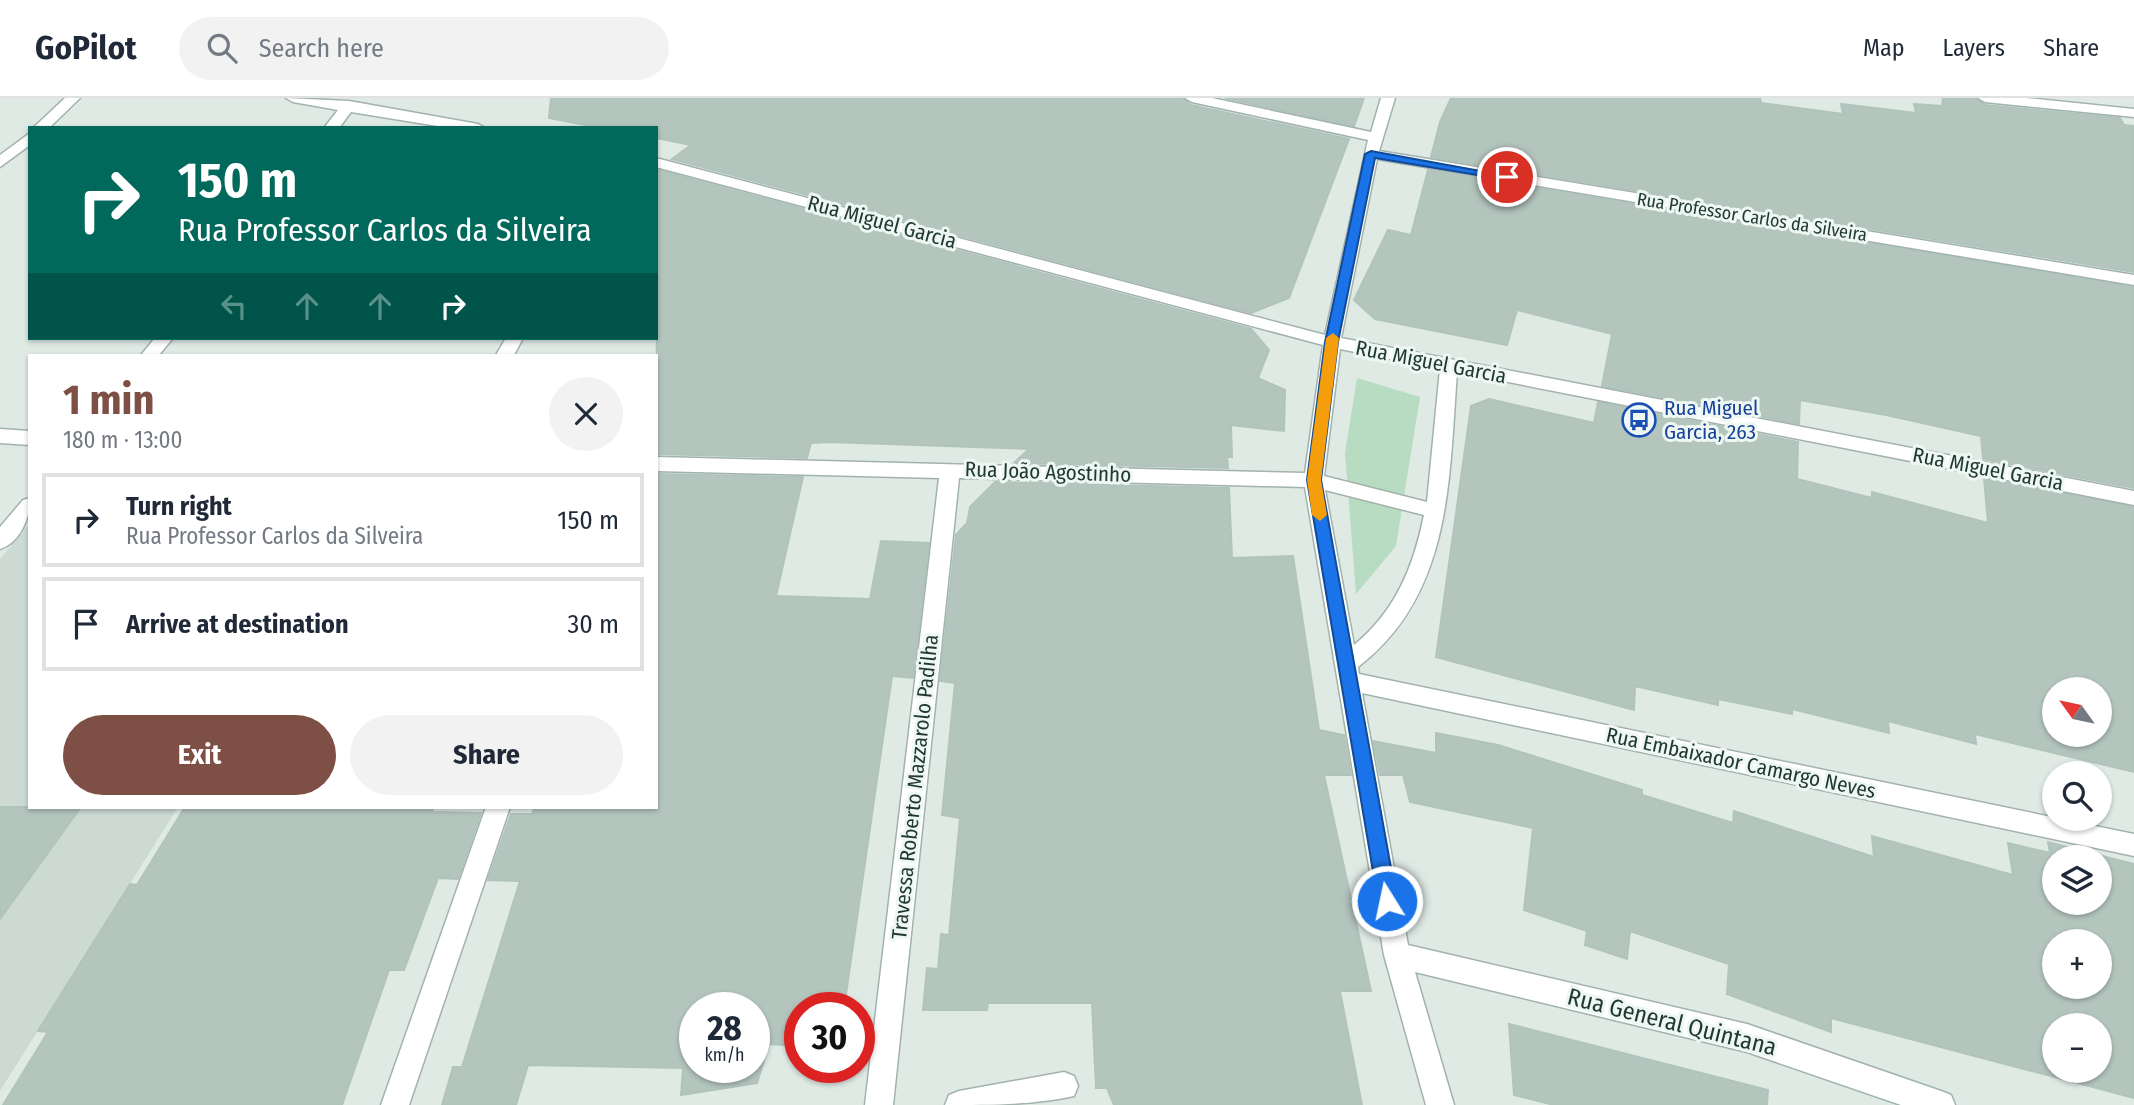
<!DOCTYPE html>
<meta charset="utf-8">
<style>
body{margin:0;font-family:"Fira Sans Condensed",sans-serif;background:#f2f2f3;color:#1f2937;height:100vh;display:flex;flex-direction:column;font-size:26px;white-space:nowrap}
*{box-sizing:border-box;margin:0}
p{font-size:23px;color:#747a83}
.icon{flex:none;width:38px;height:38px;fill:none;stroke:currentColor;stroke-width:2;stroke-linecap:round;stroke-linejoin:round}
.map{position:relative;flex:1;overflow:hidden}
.panel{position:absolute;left:28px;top:256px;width:630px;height:455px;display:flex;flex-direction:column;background:#fff;border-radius:0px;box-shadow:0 2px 5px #0004}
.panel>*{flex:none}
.top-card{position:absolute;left:28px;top:28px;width:630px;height:214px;border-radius:0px;box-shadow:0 2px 5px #0004;background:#00695c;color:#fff;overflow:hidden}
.needle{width:46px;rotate:303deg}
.controls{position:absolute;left:2042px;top:579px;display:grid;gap:14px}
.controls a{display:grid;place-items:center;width:70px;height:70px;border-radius:50%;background:#fff;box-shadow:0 2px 5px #0004;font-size:35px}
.speed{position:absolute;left:679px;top:894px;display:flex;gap:14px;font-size:35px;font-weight:700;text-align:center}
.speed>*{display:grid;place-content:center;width:91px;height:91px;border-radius:50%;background:#fff;box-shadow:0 2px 5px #0004;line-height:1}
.speed small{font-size:18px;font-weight:400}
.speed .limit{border:10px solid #d22;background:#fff;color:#111}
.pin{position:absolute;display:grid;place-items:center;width:60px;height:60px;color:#fff;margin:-30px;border:4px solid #fff;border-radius:50%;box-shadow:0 2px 7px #0007}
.me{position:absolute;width:77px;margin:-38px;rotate:350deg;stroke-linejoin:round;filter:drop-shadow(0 0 5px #0008)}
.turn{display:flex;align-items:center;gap:24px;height:147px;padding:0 35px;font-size:32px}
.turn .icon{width:91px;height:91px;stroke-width:2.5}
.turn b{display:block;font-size:49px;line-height:60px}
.lanes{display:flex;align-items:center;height:66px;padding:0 35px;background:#0003;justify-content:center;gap:35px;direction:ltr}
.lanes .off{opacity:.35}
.round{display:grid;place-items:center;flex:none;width:74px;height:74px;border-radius:37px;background:#f2f2f3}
.headline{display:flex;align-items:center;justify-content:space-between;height:119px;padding:0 35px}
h1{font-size:42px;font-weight:700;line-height:52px;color:#7e4f44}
.primary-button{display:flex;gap:14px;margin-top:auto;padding:14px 35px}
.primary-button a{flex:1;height:80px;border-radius:42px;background:#7e4f44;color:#fff;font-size:28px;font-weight:700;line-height:80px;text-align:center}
.primary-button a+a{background:#f2f2f3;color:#1f2937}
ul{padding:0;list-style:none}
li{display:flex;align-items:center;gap:21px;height:94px;margin:0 14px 10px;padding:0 21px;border:4px solid #e0e1e3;border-radius:0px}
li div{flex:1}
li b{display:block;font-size:26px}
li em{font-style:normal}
header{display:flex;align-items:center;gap:42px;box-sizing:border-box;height:98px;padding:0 35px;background:#fff;border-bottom:2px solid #e0e1e3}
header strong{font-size:33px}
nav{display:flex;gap:38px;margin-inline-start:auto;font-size:24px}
.search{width:490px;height:63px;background:#f2f2f3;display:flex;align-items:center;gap:18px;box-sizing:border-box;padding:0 24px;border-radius:38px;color:#747a83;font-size:26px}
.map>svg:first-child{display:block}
.built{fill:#cddad4}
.green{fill:#b7dcc1}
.building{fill:#b4c5be;stroke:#b1c4bc;stroke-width:2;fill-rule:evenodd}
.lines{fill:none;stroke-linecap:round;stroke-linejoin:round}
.minor-casing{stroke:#a2b2ac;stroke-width:3}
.minor{fill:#fff;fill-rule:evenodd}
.route{fill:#1a73e8;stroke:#114b97;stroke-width:2}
.slow{fill:#f59e0b}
.labels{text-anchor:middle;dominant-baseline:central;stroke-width:6;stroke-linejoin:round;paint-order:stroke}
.far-street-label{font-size:18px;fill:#203a33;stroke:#eff7f3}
.street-label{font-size:21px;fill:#203a33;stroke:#eff7f3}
.transit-label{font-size:21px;fill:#164399;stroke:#eff7f3;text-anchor:start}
.near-street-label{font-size:24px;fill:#203a33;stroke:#eff7f3}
</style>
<header>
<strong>GoPilot</strong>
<div class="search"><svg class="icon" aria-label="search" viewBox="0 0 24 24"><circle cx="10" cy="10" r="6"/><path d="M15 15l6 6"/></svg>Search here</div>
<nav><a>Map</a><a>Layers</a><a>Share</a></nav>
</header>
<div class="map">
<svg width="2134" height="1007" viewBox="0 0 2134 1007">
<rect width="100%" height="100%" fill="#dfeae5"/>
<!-- built -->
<path class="built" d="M30,425V709H178L0,993V461Z"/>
<!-- green -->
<path class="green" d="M1357,280L1420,299L1396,448L1356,496L1345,355Z"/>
<!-- building -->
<g class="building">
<path d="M551,0H1183L1191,7L1349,41L1289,200L1251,215L672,61L691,47L656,40V30H601L549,20Z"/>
<path d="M1225,0H1364L1354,28Z"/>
<path d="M1451,0H1760L1761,5L1843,16L1841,6L1916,15L1914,6L1942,8L1943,0H1976L1985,7L2120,20L2124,27L2134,28V174L1431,59L1440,24Z"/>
<path d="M658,72L1251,231L1269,252L1258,280L1285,292L1284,333L1231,327L1232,359H1227L1228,370L1014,365L1029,351L829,344L811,345L807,360L656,356Z"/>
<path d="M1428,72L2134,189V390L1983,361L1981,338L1886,317L1800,302L1799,326L1602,288L1612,236L1517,212L1507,247L1375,221L1354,202L1388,132L1411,137Z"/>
<path d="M1489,301L1594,325L1598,304L1798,344L1797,381L1872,400V394L1988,425L1984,380L2134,409V674L1975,636L1976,646L1888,623L1889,635L1792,611V616L1718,601V607L1635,588L1634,612L1436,559L1471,308ZM2054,592H2100V637H2054Z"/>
<path d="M656,376L803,379L776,498L870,501L881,443L929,445L913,580L892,578L844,910H800V935L787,934L784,947L769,946L757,985L681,997L683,970L528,967L516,1007H442L453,969H462L520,783L488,782L511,716H532L535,709H656ZM695,910H754V970H695Z"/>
<path d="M995,384L1229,390L1232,460L1293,458L1319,632L1344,637L1351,677H1324L1371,893H1340L1362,1007H1114L1107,990H1096L1092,905H988L987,912H923L927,870L938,871L941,836L949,837L960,720L942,717L955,585L940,583L956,437L967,425L970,409Z"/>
<path d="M1436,635L1498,647L1642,692V697L1733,725L1734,713L1874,759L1872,738L2013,777L2008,745L2050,755L2048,744L2134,766V1000L1831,920V934L1727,896L1729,866L1630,833L1627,861L1585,847L1587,833L1524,812L1533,730L1410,704L1403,677H1380L1373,643L1436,655ZM2054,760H2100V805H2054ZM2054,844H2100V889H2054ZM2054,928H2100V973H2054Z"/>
<path d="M0,709H81L0,821Z"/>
<path d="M185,709H434L432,714L481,715L458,781L438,780L404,872H389L342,1007H3L48,934L38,933L130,786L137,787Z"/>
<path d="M1509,926L1768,992L1767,1007H1554L1514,997Z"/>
</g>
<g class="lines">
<defs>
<g id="minor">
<path d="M65,0H80L49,30H33Z"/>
<path d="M286,0L349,3L478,26L485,30H450L351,14L339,30H324L338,12L293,4Z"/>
<path d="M1185,0H1212L1371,34L1381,0H1395L1379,53L2134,177V187L1377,61L1341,240L2134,393V407L1457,274C1449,382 1452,497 1358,569L1359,576L2134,736V758L1362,595L1408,847L1747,926L1941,993L1951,997L1955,1007H1901L1747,954L1415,874L1454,1007H1426L1384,857L1305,389L959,380L893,1007H865L939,380L656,373V359L1305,375L1323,247L656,69V60L1325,237L1368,42L1192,4ZM1340,251L1440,271L1427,404L1324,378ZM1325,392L1424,417C1414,468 1395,514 1354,547Z"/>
<path d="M1978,0H2026L2134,11V19L1985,4Z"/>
<path d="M30,35V47L0,69V57Z"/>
<path d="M155,240H173L159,257H141Z"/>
<path d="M506,240H523L514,257H496Z"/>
<path d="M0,331L30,333V347L0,345Z"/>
<path d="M30,400C30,419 21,444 0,451V429L23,402Z"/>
<path d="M486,709H510L409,1007H381Z"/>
<path d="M1064,974L1074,978L1078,988L1074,998C1035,1007 986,1007 945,1007L949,997L959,993Z"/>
</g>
</defs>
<!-- minor casing -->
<use href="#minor" class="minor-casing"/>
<!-- minor -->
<use href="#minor" class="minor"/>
</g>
<!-- route -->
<path class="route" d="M1371,53L1513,79L1507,82L1375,60L1338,244L1321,382L1397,803L1394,809L1387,812L1381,809L1378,803L1307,382L1325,244L1365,56Z"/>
<!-- slow -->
<path class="slow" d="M1333,235L1339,240L1321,382L1327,417L1320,423L1312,417L1307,382L1326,240Z"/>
<!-- icons -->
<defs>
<symbol id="bus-ring" viewBox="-11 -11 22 22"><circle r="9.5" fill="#eff7f3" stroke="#1a4fb4" stroke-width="1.5"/><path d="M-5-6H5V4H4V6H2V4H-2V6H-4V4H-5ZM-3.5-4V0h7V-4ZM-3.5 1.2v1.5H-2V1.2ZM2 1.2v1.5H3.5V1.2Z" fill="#1a4fb4"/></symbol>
</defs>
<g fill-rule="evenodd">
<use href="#bus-ring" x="1620" y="303" width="38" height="38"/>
</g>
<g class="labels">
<!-- far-street labels -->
<g class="far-street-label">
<text transform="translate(1752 119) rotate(9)">Rua Professor Carlos da Silveira</text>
</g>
<!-- street labels -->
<g class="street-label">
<text transform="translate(882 124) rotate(15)">Rua Miguel Garcia</text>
<text transform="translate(1431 264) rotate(11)">Rua Miguel Garcia</text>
<text transform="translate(1988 371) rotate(11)">Rua Miguel Garcia</text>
<text transform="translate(1048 374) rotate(2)">Rua João Agostinho</text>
<text transform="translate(1741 665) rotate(12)">Rua Embaixador Camargo Neves</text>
<text transform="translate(915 689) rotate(-84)">Travessa Roberto Mazzarolo Padilha</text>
</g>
<!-- transit labels -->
<g class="transit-label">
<text x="1664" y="310">Rua Miguel<tspan x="1664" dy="24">Garcia, 263</tspan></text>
</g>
<!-- near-street labels -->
<g class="near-street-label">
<text transform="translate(1672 924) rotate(14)">Rua General Quintana</text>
</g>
</g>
</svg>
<div class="controls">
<a><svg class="needle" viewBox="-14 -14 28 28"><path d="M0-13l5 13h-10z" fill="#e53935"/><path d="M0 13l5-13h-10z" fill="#747a83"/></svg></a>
<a><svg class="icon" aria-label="search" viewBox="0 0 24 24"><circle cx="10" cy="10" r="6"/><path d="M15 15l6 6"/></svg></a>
<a><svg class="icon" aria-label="layers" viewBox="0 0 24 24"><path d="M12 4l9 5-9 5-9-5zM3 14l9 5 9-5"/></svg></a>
<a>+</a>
<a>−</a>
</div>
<div class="speed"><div>28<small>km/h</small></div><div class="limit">30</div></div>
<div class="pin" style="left:1507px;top:79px;background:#d93025"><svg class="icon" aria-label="arrive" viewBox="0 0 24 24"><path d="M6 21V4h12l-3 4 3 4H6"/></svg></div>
<svg class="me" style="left:1387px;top:803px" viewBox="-20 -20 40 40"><circle r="17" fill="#1a73e8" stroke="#fff" stroke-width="3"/><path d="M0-11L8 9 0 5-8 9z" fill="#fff"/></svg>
<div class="top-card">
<div class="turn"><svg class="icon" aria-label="right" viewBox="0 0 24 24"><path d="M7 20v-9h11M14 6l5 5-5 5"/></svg><div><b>150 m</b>Rua Professor Carlos da Silveira</div></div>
<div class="lanes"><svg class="icon off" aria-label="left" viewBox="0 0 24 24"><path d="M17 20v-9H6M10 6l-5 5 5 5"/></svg><svg class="icon off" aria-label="ahead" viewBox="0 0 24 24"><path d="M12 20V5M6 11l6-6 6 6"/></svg><svg class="icon off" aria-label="ahead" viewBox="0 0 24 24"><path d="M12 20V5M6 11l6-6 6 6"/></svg><svg class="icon" aria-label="right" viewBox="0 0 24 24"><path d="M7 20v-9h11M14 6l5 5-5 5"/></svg></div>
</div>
<section class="panel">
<div class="headline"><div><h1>1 min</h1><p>180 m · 13:00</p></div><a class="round"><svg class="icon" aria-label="close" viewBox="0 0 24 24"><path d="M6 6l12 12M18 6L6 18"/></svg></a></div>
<ul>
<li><svg class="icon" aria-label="right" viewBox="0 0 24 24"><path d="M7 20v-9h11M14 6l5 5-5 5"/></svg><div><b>Turn right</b><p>Rua Professor Carlos da Silveira</p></div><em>150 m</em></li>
<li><svg class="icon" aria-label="arrive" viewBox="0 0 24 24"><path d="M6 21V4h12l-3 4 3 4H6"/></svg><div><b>Arrive at destination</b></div><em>30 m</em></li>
</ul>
<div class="primary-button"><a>Exit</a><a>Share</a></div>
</section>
</div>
